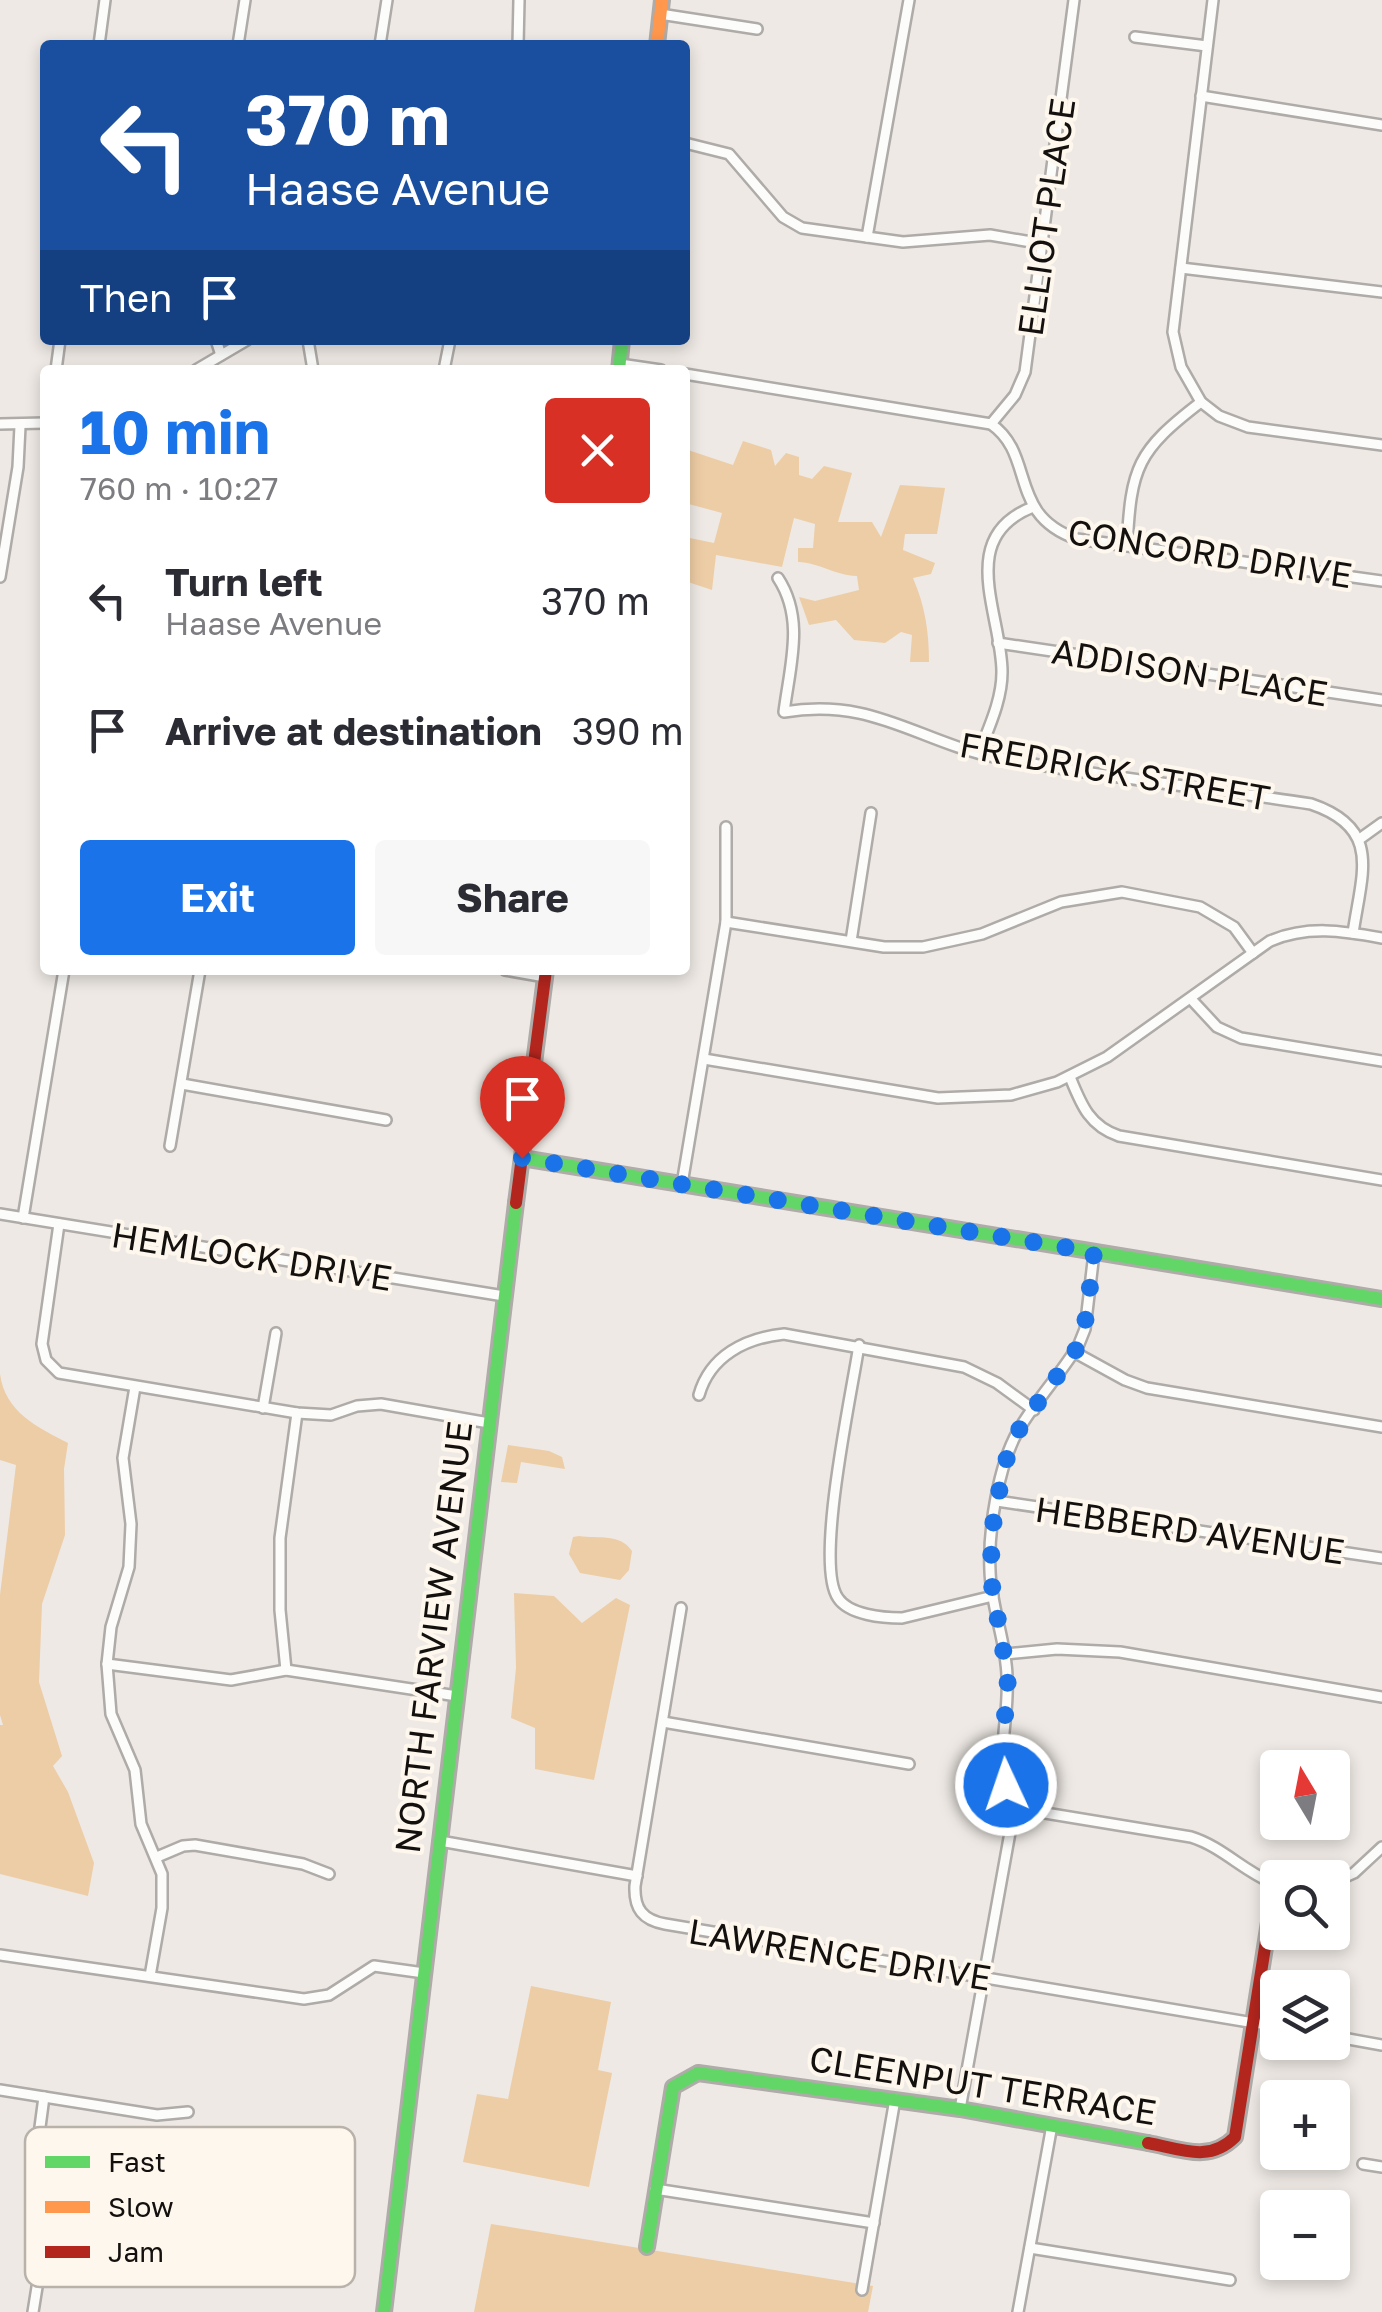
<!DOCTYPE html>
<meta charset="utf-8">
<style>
body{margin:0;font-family:"Golos Text",sans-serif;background:#f7f7f7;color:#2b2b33;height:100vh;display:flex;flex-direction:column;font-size:38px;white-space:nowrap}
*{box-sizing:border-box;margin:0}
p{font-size:32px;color:#7c7c81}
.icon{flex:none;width:55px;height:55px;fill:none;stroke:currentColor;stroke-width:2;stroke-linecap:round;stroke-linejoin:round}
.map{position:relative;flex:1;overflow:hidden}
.details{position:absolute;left:40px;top:365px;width:650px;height:610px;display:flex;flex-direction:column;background:#fff;border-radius:10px;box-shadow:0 5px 15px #0003}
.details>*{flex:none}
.guide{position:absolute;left:40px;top:40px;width:650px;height:305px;border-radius:10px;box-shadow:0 5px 15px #0003;background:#1a4fa0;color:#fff;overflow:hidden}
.needle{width:65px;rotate:350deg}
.tools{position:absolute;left:1260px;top:1750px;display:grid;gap:20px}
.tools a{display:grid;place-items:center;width:90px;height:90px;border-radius:10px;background:#fff;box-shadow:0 5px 15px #0003;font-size:50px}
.pin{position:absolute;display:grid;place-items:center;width:85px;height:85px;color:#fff;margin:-102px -42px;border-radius:50% 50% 50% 0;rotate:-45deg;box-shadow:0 0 10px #0007}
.pin .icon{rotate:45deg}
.me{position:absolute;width:110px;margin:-55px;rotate:357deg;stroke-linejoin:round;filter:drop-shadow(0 0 8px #0008)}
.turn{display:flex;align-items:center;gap:35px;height:210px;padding:0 40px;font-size:45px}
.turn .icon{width:130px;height:130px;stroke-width:2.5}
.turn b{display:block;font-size:70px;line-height:85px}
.then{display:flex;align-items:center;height:95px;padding:0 40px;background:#0003;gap:20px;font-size:38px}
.round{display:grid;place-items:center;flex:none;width:105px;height:105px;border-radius:10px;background:#f7f7f7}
.head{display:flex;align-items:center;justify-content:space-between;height:170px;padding:0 40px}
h1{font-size:60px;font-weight:700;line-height:75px;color:#1a73e8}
.button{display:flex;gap:20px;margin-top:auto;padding:20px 40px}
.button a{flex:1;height:115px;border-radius:10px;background:#1a73e8;color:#fff;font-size:40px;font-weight:700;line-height:115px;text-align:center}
.button a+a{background:#f7f7f7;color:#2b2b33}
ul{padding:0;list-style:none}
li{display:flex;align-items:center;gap:30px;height:130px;padding:0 40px}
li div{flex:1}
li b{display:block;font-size:38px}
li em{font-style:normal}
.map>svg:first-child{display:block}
.green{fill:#edcda5}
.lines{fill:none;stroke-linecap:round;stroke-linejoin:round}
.street-casing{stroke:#aeaba8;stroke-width:14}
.fast-casing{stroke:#aeaba8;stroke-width:18}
.slow-casing{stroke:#aeaba8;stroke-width:18}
.jam-casing{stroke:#aeaba8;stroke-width:18}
.street{stroke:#fcfcfb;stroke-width:9}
.fast{stroke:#63d668;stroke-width:12}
.slow{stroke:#ff974d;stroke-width:12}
.jam{stroke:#b3261e;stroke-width:12}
.route{stroke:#1a73e8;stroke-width:18;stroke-dasharray:0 32.4}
.labels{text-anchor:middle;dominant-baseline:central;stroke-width:8;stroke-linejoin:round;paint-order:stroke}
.street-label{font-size:35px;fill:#13100e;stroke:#fef7ee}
.key{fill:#fef7ee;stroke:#b8b2ab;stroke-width:2.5}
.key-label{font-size:28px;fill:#13100e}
</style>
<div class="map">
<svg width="1382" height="2312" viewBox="0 0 1382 2312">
<rect width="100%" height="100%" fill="#eee9e4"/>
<!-- green -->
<g class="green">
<path d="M743,441L771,450L775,466L786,453L799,457V475L812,479L824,466L852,473L838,522H872L881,537L900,485L945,488L937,534H905L903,550L935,563L931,574L913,578C925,606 929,631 929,662H910L912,635L901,632L885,643L854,640L836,620L809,625L799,597L815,601L859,590L857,576C834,575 820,563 798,562V548H813L815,524L794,518L782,567L716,555L712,590L685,581V537L714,543L722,513L685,503V449L733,465Z"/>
<path d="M0,1374C5,1412 37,1427 68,1443L64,1469L65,1535L42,1604L39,1682L62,1756L53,1766L68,1792L94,1863L88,1896L0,1874V1725H3L0,1715V1595L16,1465L0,1460Z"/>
<path d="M508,1445L549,1451L562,1457L565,1469L521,1462L517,1483L501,1482Z"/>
<path d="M579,1536C599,1539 620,1533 632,1551L629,1570L620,1580L580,1573L569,1554L573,1537Z"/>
<path d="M514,1593L554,1596L582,1623L616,1598L630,1605L594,1780L535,1769V1728L511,1718L516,1668Z"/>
<path d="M531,1986L611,2002L598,2070L612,2073L589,2187L463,2162L477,2094L508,2099Z"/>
<path d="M491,2224L873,2286L868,2312H474Z"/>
</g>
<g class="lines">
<defs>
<g id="street">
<path d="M1213,0L1173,332L1181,367L1201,402L1219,416L1248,427L1382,445"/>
<path d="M660,14L757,29"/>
<path d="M1135,37L1207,46"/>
<path d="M99,45L105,0"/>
<path d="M238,45L245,0"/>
<path d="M380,45L387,0"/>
<path d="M518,45L519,0"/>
<path d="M1201,96L1382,125"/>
<path d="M685,143L729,154L783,217L802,228L903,242L990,235L1043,244"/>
<path d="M867,237L909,0"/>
<path d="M1181,268L1382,292"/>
<path d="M216,340L221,355"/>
<path d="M308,340L313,370"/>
<path d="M620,364L661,370"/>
<path d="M56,370L60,340"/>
<path d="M196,370L247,340"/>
<path d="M444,370L450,340"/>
<path d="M685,374L991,424C1036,455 1007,515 1077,539L1382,581"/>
<path d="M0,424L45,423"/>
<path d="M991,424L1015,395L1025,372L1074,0"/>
<path d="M1127,546C1131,467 1137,451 1201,402"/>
<path d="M0,577L18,467L20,426"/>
<path d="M778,578C805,619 790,665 784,712C875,697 917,742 999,758C1102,777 1208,788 1311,804C1382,828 1362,872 1353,933"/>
<path d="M998,643L1382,700"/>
<path d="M979,753C989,727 1002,700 1002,672C1002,615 955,537 1033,507"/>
<path d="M1361,838L1382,823"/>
<path d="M726,922L884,947H923L982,934L1061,902L1122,892L1200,907L1234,927L1253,953"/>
<path d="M851,941L871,813"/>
<path d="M505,970L545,977"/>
<path d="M1191,999L1217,1027L1241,1038L1382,1061"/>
<path d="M704,1059L938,1098L1011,1095L1057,1082L1107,1057L1270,941C1308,925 1343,931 1382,938"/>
<path d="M1070,1077C1081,1104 1089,1126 1119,1136L1382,1180"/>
<path d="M182,1084L386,1120"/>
<path d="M170,1146L200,970"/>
<path d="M682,1184L726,922V827"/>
<path d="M0,1214L504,1296"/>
<path d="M23,1218L64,970"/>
<path d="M59,1224L42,1344L46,1360L59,1373L297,1413L331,1415L357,1406L381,1404L489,1423"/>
<path d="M859,1345C852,1392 814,1565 838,1598C849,1615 883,1618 902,1618L993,1596"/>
<path d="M1074,1352L1125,1380L1147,1388L1382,1427"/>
<path d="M135,1387L123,1458L131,1524L129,1567L111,1627L107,1664L111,1714L135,1770L141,1824L162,1874V1908L150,1976"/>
<path d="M699,1395C710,1356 745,1338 784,1334L964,1367L997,1383L1034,1410"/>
<path d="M263,1408L276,1333"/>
<path d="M997,1501L1382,1558"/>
<path d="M681,1608L635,1886C634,1909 643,1920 665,1924L1278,2027"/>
<path d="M1006,1654L1057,1649L1120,1652L1382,1697"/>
<path d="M107,1664L231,1680L286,1670L457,1696"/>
<path d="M286,1670L280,1610V1538L297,1413"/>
<path d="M663,1722L909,1764"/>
<path d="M1021,1809C989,1756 1010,1732 1007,1676C1006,1641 991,1607 990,1571C988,1531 998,1466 1018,1431C1036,1400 1061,1374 1079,1344L1085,1329L1094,1253"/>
<path d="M1021,1809L1191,1837C1223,1847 1244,1872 1275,1884"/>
<path d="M440,1841L637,1876"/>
<path d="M157,1857L183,1846L195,1845L303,1864L329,1874"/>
<path d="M1332,1883L1354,1873L1382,1847"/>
<path d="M0,1955L304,1999L329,1995L374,1966L424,1973"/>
<path d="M1332,2036L1382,2045"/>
<path d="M0,2090L157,2115L188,2112"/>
<path d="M960,2109L1013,1816L1021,1809"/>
<path d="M1363,2164L1382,2167"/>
<path d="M655,2189L874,2223"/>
<path d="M1030,2248L1230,2280"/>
<path d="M862,2290L895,2099"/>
<path d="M33,2312L47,2225L34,2172L44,2097"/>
<path d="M1018,2312L1052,2125"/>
</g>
<g id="fast">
<path d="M619,370L622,340"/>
<path d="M522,1158L1382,1299"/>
<path d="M647,2247L673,2087L698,2073L960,2109L1148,2143"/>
<path d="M384,2312L516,1203"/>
</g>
<path id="slow" d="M657,45L662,0"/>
<g id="jam">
<path d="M516,1203L546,970"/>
<path d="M1148,2143C1181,2149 1209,2163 1235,2137L1275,1884L1278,1885"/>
</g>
</defs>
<!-- street casing -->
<use href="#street" class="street-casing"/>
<!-- fast casing -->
<use href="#fast" class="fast-casing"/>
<!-- slow casing -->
<use href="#slow" class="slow-casing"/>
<!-- jam casing -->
<use href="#jam" class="jam-casing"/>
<!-- street -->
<use href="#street" class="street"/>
<!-- fast -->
<use href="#fast" class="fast"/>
<!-- slow -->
<use href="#slow" class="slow"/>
<!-- jam -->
<use href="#jam" class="jam"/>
</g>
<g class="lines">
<!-- route -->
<path class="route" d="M522,1158L1094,1252L1087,1313L1080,1344L1020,1428L1008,1453L994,1514L990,1574L1008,1678L1002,1754L1006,1785"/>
</g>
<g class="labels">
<!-- street labels -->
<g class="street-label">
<text transform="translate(1046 217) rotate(-82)">ELLIOT PLACE</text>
<text transform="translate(1210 553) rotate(9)">CONCORD DRIVE</text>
<text transform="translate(1190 672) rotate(9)">ADDISON PLACE</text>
<text transform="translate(1115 771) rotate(10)">FREDRICK STREET</text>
<text transform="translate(252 1256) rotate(9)">HEMLOCK DRIVE</text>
<text transform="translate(1190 1530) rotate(8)">HEBBERD AVENUE</text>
<text transform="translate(433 1637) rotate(-83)">NORTH FARVIEW AVENUE</text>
<text transform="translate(840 1954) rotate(9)">LAWRENCE DRIVE</text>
<text transform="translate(983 2085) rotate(9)">CLEENPUT TERRACE</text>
</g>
</g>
<!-- legend -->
<rect x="25" y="2127" width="330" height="160" rx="15" class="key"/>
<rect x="45" y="2156" width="45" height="12" fill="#63d668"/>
<rect x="45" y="2201" width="45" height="12" fill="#ff974d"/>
<rect x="45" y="2246" width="45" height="12" fill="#b3261e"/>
<g class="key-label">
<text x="108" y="2172">Fast</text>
<text x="108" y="2217">Slow</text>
<text x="108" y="2262">Jam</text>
</g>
</svg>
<div class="tools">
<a><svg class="needle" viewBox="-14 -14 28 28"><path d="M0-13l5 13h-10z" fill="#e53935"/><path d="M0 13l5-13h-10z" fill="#7c7c81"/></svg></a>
<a><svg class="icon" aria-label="search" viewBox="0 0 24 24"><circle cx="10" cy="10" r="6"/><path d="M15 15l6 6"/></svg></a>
<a><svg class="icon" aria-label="layers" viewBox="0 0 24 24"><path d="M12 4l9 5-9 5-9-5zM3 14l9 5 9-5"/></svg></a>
<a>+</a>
<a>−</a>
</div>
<div class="pin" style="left:522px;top:1158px;background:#d93025"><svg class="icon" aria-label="arrive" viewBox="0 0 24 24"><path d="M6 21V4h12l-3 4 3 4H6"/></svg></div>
<svg class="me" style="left:1006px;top:1785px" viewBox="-20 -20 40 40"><circle r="17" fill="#1a73e8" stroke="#fff" stroke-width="3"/><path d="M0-11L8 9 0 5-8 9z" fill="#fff"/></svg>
<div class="guide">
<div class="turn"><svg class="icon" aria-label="left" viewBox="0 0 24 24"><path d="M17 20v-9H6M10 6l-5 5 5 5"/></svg><div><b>370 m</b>Haase Avenue</div></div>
<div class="then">Then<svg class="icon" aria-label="arrive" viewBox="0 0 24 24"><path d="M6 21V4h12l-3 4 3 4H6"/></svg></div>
</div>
<section class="details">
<div class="head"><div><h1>10 min</h1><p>760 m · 10:27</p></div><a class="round" style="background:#d93025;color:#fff"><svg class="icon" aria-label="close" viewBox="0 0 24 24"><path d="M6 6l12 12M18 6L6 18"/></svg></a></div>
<ul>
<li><svg class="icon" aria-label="left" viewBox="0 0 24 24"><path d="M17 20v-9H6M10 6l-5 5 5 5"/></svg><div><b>Turn left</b><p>Haase Avenue</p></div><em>370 m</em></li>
<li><svg class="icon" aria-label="arrive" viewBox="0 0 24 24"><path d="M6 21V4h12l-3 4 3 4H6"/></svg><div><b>Arrive at destination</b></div><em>390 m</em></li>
</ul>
<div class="button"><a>Exit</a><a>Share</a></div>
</section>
</div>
